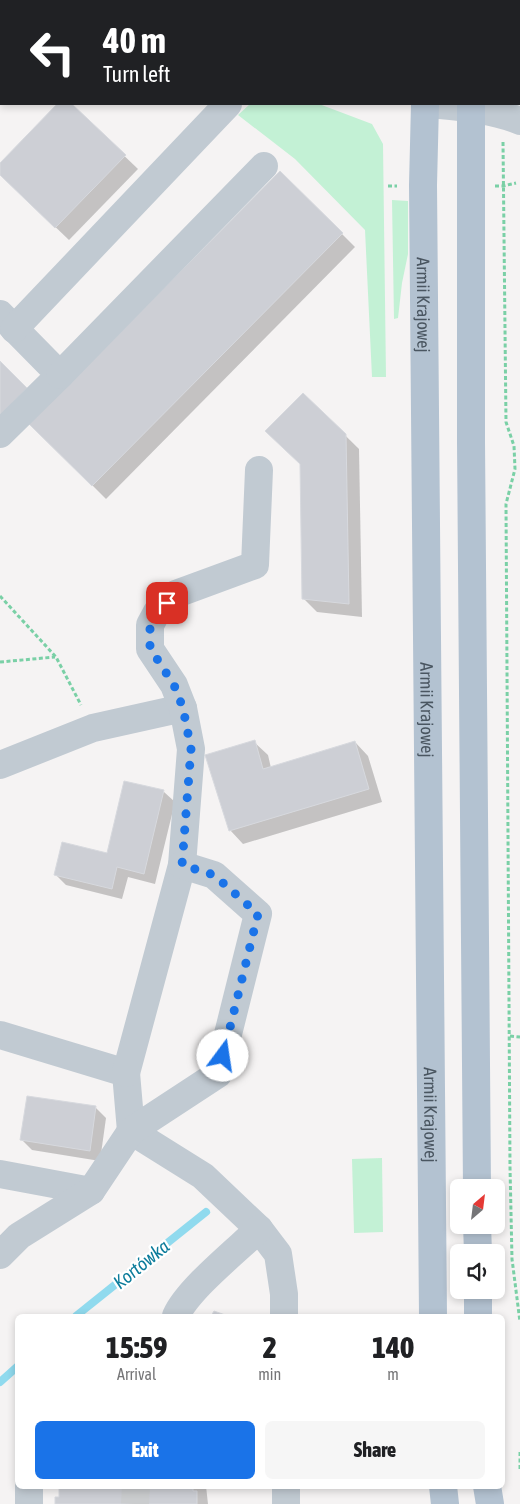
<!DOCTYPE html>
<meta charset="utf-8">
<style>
body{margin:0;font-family:"Asap Condensed",sans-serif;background:#f6f6f6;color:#202124;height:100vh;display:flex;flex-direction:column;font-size:19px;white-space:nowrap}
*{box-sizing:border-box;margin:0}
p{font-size:16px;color:#757577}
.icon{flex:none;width:28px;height:28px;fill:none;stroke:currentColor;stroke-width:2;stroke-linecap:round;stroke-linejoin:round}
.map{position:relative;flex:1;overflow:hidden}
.details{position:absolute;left:15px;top:1314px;width:490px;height:175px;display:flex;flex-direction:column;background:#fff;border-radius:8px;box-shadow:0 2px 8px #0003}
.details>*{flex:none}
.hud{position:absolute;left:0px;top:0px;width:520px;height:105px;box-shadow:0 2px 8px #0003;background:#202124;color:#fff;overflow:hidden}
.needle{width:32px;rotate:28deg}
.buttons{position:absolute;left:450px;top:1179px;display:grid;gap:10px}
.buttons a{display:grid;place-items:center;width:55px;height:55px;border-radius:8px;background:#fff;box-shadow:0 2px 8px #0003;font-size:25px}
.pin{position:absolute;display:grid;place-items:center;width:42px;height:42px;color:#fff;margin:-21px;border-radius:10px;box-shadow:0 2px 8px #0006}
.me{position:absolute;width:55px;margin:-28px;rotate:14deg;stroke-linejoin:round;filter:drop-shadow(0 0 4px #0008)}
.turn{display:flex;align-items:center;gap:18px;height:105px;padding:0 20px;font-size:22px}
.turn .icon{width:65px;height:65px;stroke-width:2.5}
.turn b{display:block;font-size:35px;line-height:42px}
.eta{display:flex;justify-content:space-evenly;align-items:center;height:85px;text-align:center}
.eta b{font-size:30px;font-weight:800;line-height:35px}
.primary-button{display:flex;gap:10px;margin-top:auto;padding:10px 20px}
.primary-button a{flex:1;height:58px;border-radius:8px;background:#1a73e8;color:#fff;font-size:20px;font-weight:800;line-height:58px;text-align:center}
.primary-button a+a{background:#f6f6f6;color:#202124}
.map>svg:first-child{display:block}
.commercial{fill:#fdf9ef}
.green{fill:#c3f1d5}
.shadow{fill:#0003}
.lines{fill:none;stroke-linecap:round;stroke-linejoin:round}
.stream{stroke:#90daee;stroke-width:8}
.building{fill:#cdcfd5;stroke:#d7d9de}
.minor-tunnel{stroke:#caccce;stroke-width:28;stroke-dasharray:28 14;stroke-linecap:butt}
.path{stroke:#7ad0a6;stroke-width:3;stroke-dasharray:4 2.5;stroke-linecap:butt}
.minor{stroke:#c1cad2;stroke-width:28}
.major{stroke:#b3c2d1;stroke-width:28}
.route{stroke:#1a73e8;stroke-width:9;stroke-dasharray:0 16.2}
.labels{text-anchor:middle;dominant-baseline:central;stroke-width:4.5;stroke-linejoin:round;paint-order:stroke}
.street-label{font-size:18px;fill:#4a5661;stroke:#fff}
.water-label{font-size:19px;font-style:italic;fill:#0c7c9b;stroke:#fff}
</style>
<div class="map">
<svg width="520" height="1504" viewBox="0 0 520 1504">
<rect width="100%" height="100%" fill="#f5f3f3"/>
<!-- commercial -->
<path class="commercial" d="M274,0H383V1H276Z"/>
<!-- green -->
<g class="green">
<path d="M250,104H319L372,124L383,144L386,377H372L365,230L295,159L238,115Z"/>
<path d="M392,200L408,201V254L402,283L398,318L394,319Z"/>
<path d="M382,1158L383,1232L354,1233L352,1159Z"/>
</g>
<!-- shadow -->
<g class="shadow">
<path d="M59,104H70L138,169L69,240L0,174V165Z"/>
<path d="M280,172L355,247L106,499L31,424Z"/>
<path d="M303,394L359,449L362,617L317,612L304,599L301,464Z"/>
<path d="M254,742L268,755L271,768L355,742L368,756L382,802L243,844L230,830Z"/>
<path d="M125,782L164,792L175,802L155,884L128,877L122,899L66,885L55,874L108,854Z"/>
<path d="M96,1108L106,1118L100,1161L32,1150L22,1140Z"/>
<path d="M61,1486H206L208,1504H57L61,1498Z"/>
</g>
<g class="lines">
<!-- stream -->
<g class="stream">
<path d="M76,1316L206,1212"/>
<path d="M0,1382L18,1366"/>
</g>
</g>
<!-- building -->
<g class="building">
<path d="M57,104H72L126,155L55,228L0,175V163Z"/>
<path d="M280,171L343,233L92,486L29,424Z"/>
<path d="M0,361L27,388L0,416Z"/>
<path d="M303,393L346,434L349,604L302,599L300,464L265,431Z"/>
<path d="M255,740L263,769L355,741L369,789L229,831L205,755Z"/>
<path d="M124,781L164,790L144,874L117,867L112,889L54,875L62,842L107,853Z"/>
<path d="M27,1096L96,1106L90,1151L20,1140Z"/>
<path d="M214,1311L228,1316H211Z"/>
<path d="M59,1486H193V1491H197V1504H55V1497H59Z"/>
</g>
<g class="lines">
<!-- minor-tunnel -->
<path class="minor-tunnel" d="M135,1504L136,1486"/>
<!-- path -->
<g class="path">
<path d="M519,72L520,73"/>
<path d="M503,142L506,422L514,446L515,469L506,504L510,1167L512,1259L520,1322"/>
<path d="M388,186H397"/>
<path d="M495,186H503L516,183"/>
<path d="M0,596L56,657L81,705"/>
<path d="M0,662L55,657"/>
<path d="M510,1036L520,1037"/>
<path d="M520,1452V1470"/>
</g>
<!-- minor -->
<g class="minor">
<path d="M90,0L91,1"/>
<path d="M246,0L247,1"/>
<path d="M2,1L3,0"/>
<path d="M428,104C459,107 492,109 520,121"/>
<path d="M0,314L60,375L0,434"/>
<path d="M14,329L228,104"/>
<path d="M60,375L264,166"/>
<path d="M0,765L93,728L183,708"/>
<path d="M0,1035L126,1073L131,1131L203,1176L259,1229L278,1254L284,1294V1316"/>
<path d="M126,1073L182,865L191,749L183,708L174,685L150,649V625L157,612L176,594L255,565L259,470"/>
<path d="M0,1174L91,1191"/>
<path d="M0,1255L19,1236L91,1191L131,1131L218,1074L258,914L214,875L182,865"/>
<path d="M176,1316C187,1290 237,1250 259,1229"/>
<path d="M286,1486V1504"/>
<path d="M29,1504V1486"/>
</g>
<!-- major -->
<g class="major">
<path d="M426,0V1"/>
<path d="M472,0V1"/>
<path id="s1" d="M425,104L423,185L433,1316"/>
<path d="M471,104V442L477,1188"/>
<path d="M477,1225L478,1252"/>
<path d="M478,1290V1316"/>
<path d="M443,1486L445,1504"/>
<path d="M487,1486L490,1504"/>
</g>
</g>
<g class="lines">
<!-- route -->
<path class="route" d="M167,603L157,612L150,625V648L174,685L183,708L191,749L182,865L214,875L258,914L223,1056"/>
</g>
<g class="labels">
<!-- street labels -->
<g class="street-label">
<text stroke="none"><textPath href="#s1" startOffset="201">Armii Krajowej</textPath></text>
<text stroke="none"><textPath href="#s1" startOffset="606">Armii Krajowej</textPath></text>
<text stroke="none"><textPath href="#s1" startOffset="1011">Armii Krajowej</textPath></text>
</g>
<!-- water labels -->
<g class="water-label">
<text transform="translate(141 1264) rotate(-39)">Kortówka</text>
</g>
</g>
</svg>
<div class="buttons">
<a><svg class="needle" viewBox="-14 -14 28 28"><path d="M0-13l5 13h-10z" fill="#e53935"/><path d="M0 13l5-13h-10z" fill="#757577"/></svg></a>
<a><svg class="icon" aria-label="sound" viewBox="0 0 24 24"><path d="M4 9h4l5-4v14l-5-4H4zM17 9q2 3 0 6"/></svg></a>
</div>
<div class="pin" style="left:167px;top:603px;background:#d93025"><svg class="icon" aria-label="arrive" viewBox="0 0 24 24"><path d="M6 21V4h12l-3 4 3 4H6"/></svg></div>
<svg class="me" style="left:223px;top:1056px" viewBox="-20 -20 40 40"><circle r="19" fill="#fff"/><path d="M0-13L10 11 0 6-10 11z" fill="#1a73e8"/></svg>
<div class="hud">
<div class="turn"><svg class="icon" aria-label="left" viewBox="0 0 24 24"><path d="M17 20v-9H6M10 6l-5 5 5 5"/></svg><div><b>40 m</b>Turn left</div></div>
</div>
<section class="details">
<div class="eta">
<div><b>15:59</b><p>Arrival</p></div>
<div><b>2</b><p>min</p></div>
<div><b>140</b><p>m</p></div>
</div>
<div class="primary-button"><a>Exit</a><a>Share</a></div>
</section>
</div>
